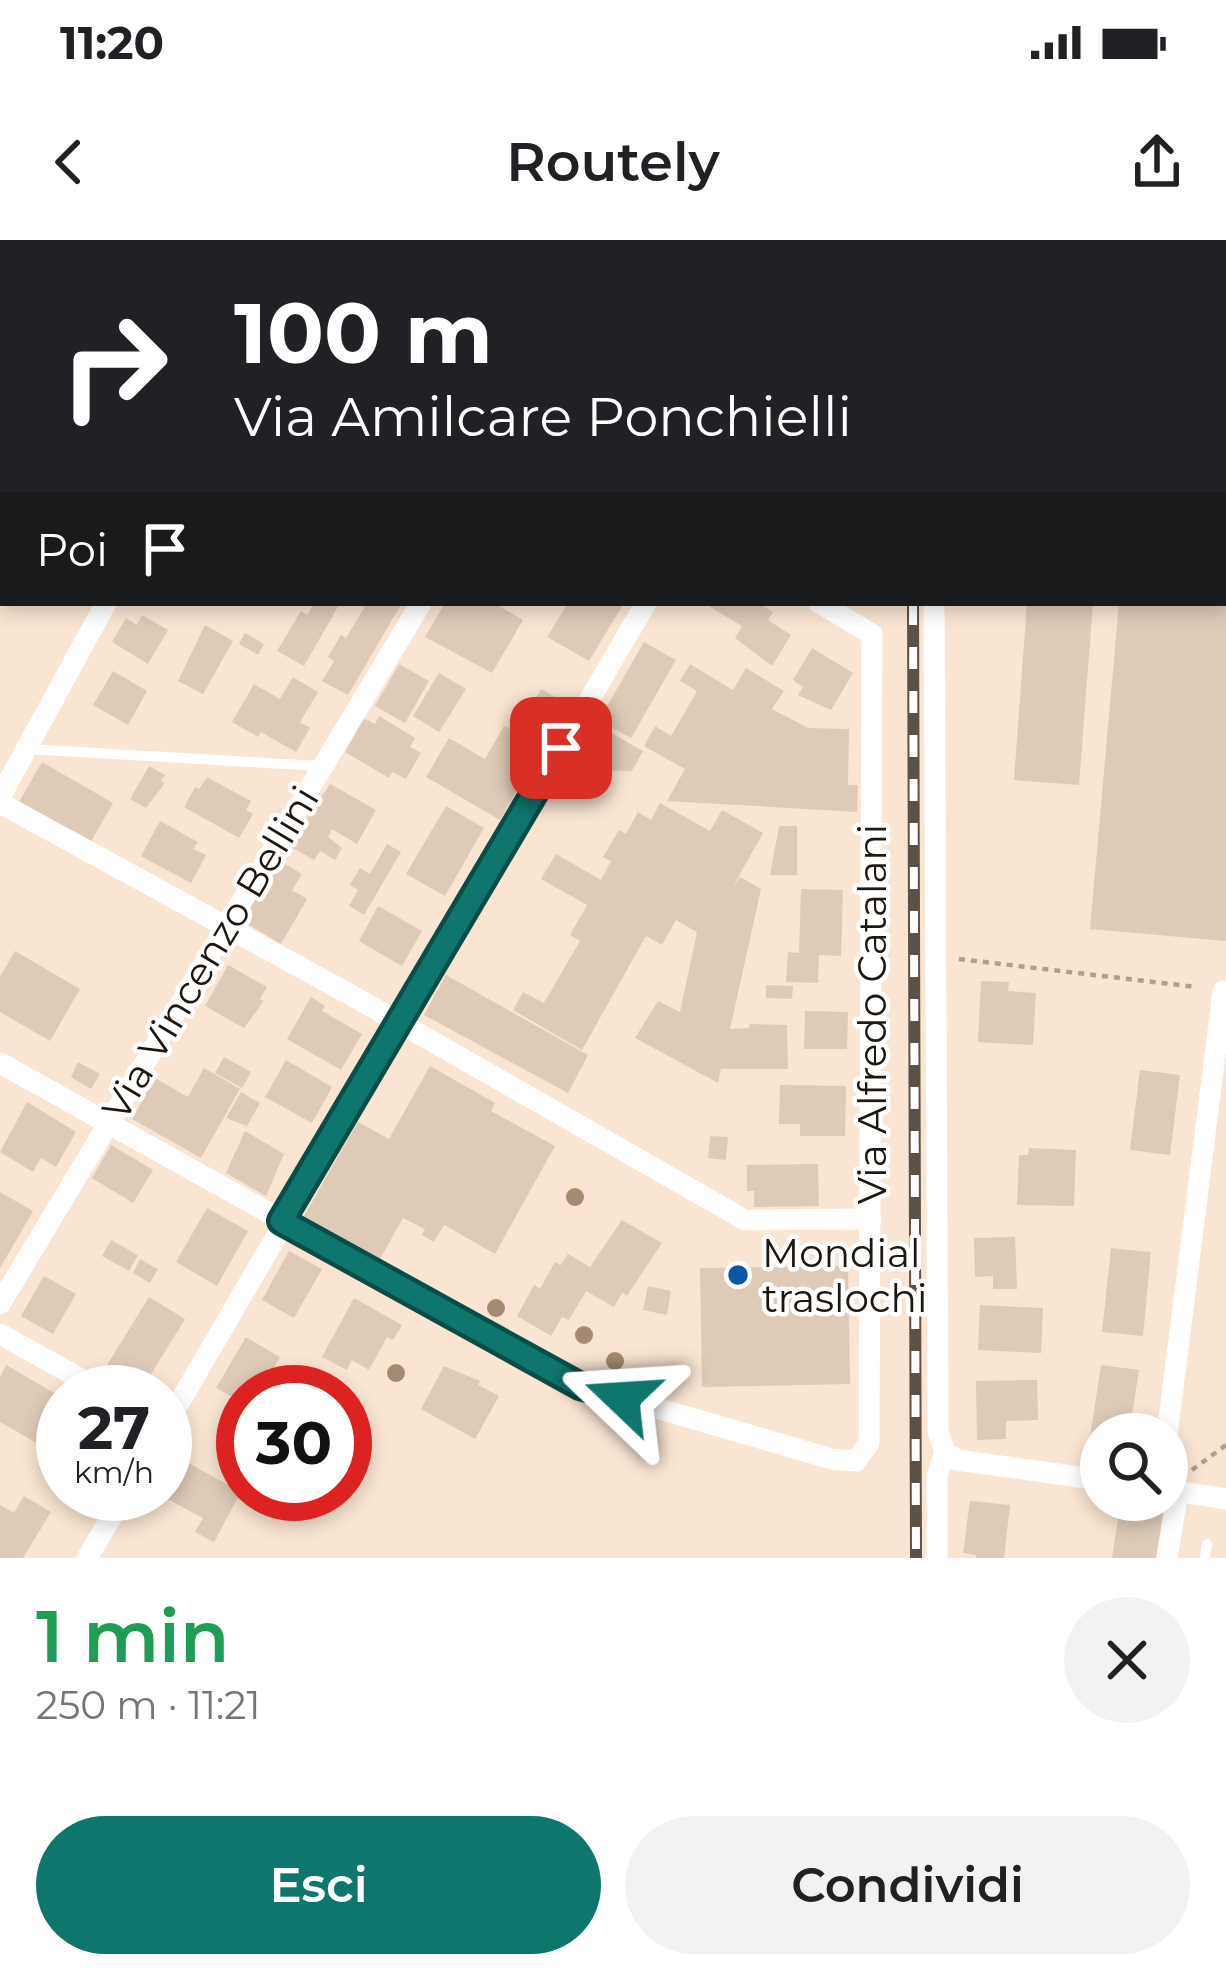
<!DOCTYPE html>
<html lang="it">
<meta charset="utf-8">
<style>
body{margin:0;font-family:Montserrat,sans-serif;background:#f2f2f2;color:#202124;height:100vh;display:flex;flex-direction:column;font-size:45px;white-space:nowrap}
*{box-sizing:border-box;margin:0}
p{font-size:39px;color:#757577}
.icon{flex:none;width:66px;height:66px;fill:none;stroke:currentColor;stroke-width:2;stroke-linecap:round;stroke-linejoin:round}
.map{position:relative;height:1318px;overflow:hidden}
.sheet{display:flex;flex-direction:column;background:#fff;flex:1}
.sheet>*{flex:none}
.banner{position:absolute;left:0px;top:0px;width:1227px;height:366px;box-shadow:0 6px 18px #0003;background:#202124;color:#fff;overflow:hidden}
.tools{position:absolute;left:1080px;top:1173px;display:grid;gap:24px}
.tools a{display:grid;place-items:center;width:108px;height:108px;border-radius:50%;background:#fff;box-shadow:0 6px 18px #0003;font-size:60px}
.speed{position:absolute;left:36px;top:1125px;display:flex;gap:24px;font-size:60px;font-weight:700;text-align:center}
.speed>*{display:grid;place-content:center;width:156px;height:156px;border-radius:50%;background:#fff;box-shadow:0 6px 18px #0003;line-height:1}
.speed small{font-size:30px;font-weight:400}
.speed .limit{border:18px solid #d22;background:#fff;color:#111}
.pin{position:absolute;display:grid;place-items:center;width:102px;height:102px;color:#fff;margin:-51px;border-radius:24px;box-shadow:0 6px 18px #0006}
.me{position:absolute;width:132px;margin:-66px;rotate:290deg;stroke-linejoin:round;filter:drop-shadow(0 0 9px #0008)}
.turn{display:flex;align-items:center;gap:42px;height:252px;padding:0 36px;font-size:54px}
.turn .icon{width:156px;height:156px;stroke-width:2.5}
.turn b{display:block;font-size:84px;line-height:102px}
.then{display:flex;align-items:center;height:114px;padding:0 36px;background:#0003;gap:24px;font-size:45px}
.round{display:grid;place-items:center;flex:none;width:126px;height:126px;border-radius:63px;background:#f2f2f2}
.summary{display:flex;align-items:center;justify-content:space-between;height:204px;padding:0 36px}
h1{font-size:72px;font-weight:600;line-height:90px;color:#1e9e55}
.button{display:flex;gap:24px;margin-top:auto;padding:24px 36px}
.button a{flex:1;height:138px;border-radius:72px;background:#0f766e;color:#fff;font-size:48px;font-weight:600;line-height:138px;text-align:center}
.button a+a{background:#f2f2f2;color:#202124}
.status{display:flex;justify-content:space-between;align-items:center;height:84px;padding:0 60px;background:#fff;direction:ltr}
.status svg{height:33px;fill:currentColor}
header{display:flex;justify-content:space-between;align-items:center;height:156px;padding:0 36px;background:#fff;font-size:54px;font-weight:600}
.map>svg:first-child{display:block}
.building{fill:#decab7}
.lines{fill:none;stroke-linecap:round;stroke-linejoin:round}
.path{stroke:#ae9e8f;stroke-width:4.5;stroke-dasharray:6 6;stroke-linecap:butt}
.lane{stroke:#fff;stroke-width:10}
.street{stroke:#fff;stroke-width:21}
.rail-casing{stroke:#5b5146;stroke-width:12}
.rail{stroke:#fff;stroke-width:8;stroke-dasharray:22;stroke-linecap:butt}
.tree{fill:#a48a70}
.route-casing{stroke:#0a4d48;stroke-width:30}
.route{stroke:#0f766e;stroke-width:21}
.poi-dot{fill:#0a56a5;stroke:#fff;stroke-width:4.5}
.labels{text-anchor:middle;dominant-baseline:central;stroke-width:9;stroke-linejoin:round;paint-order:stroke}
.street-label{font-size:39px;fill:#1d1710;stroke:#fff}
.poi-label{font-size:39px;fill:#1d1710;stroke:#fff;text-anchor:start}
</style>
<div class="status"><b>11:20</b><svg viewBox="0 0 49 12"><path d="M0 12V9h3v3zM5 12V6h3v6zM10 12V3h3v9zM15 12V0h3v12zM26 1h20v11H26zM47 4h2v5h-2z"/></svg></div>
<header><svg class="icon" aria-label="back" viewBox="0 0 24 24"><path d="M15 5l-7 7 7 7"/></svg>Routely<svg class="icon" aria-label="share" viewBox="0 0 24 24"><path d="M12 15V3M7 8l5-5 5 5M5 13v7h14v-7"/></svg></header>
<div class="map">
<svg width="1226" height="1318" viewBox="0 0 1226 1318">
<rect width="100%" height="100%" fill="#fae5d2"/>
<!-- building -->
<g class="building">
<path d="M315,363H340L304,426L277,411L301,371L307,375Z"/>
<path d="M367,363H402L348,455L322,441L334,421L328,417L341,395L346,398Z"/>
<path d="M445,363H494L523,380L492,433L425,397Z"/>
<path d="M568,363H624L589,421L547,397Z"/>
<path d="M704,363H758L773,372L768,380L791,395L772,426L735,398L742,386Z"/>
<path d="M1027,363H1093L1079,545L1014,540Z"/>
<path d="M1119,363H1226V701L1090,689Z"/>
<path d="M142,375L168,390L148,424L112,402L126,378L137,385Z"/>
<path d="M205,385L233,401L203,454L178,441Z"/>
<path d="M245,393L264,404L258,415L239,404Z"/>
<path d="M644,402L676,420L631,498L599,480Z"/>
<path d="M812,408L853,433L831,470L798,455L803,447L793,440Z"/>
<path d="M399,424L429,441L405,483L375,466Z"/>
<path d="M690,424L733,450L746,428L784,451L772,469L808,488L849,489L848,545H858L857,572L667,561L685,529L644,506L655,486L671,496L697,451L680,441Z"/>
<path d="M113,431L147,451L128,485L93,465Z"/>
<path d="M439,433L466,449L439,492L413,476Z"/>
<path d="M293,437L318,452L300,482L310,488L296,512L261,492L258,497L232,482L254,444L280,459Z"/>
<path d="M541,449L573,467L529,543L523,540L500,580L426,537L449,498L485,519L504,486L516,493Z"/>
<path d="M379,476L415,498L410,507L421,513L406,539L392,532L389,538L345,512L364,478L375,484Z"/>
<path d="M597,485L643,511L632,531L593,530L576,520Z"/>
<path d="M42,522L113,563L90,603L19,562Z"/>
<path d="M149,526L165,535L161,541L165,543L146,568L130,559Z"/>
<path d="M207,537L251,561L246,570L253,574L239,598L184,567L195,547L199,549Z"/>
<path d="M330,544L376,570L357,604L332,589L328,597L342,608L335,620L320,611L314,620L289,606Z"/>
<path d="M660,563L710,591L722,570L763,593L732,648L740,637L761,649L730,789L749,788L750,784L787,785L788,829H721L718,843L635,798L658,761L680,772L697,692L676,680L662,705L646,696L582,810L513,770L523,752L544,763L580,701L570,695L587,665L541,639L556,614L601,640L611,621L603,617L619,590L626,594L638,572L651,580Z"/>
<path d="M446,566L484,588L445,656L406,634Z"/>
<path d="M160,581L198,602L193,609L206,615L191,643L141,616Z"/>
<path d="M779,586H797V635H770Z"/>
<path d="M387,604L401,612L364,675L349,666L358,650L350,645L360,628L370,634Z"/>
<path d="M277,619L302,634L292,650L307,659L281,704L241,680Z"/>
<path d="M801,649L843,650L841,716L819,715L818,743L786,742L788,712L799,713Z"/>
<path d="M378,666L422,691L402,726L359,701Z"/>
<path d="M15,711L80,749L50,801L0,772V737Z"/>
<path d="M228,725L267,747L260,759L264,761L244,788L205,766Z"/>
<path d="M446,735L588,815L568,853L424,775Z"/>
<path d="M981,741L1009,742L1008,751L1036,753L1033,805L978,802Z"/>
<path d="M766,745L793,746L792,759L766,758Z"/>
<path d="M311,757L325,766L322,771L362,794L341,830L287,799Z"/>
<path d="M805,771L848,772L847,809H804Z"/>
<path d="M224,817L251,832L242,848L215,833Z"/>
<path d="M286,820L332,847L312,883L265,857Z"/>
<path d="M78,822L100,834L91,849L71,837Z"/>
<path d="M430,826L495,863L491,871L555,906L495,1014L444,985L434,1002L422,995L425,989L403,978L380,1019L304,976L358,882L389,899Z"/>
<path d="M204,828L240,849L201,918L132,879L155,838L188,857Z"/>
<path d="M1140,830L1180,835L1170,915L1130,910Z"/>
<path d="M780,845L846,846L845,896H800V884H779Z"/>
<path d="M241,852L260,863L247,886L226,878Z"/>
<path d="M27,862L76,892L56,927L41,918L33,932L0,912Z"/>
<path d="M245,891L284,914L266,956L226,933Z"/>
<path d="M710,896L728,897L726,920L708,918Z"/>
<path d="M111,905L153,930L133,963L92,938Z"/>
<path d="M1029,908L1076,910L1074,966L1017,965L1019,915H1028Z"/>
<path d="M818,924L819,966L754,967V951H747V925Z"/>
<path d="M0,952L33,971L0,1028Z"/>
<path d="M207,968L248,991L217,1046L176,1022Z"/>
<path d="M622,980L662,1003L627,1056L622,1053L614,1067L586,1051L569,1080L562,1077L551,1096L517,1076L534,1045L540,1049L555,1022L561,1025L568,1014L590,1027Z"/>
<path d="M1015,997L1017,1049H993V1036L975,1037L974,998Z"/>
<path d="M111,1000L138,1015L129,1031L102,1016Z"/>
<path d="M1111,1008L1151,1012L1143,1096L1102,1092Z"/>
<path d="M289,1011L322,1029L294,1078L262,1060Z"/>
<path d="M140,1019L158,1029L150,1043L133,1033Z"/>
<path d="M848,1026L850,1144L702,1147L700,1028Z"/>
<path d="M44,1036L76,1054L53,1094L21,1076Z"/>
<path d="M648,1046L671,1051L667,1075L643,1070Z"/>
<path d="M149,1057L185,1079L143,1147L107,1125Z"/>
<path d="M354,1058L402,1085L393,1100L387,1097L369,1130L352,1120L347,1130L322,1117Z"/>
<path d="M980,1065L1043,1068L1041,1113L978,1110Z"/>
<path d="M246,1097L280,1117L259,1152H243V1182L226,1172L234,1158L216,1148Z"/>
<path d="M6,1125L63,1158V1198L54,1213L0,1182V1137Z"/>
<path d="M1101,1125L1139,1130L1129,1194H1101V1211L1088,1209Z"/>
<path d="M444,1126L480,1141L478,1145L499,1156L475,1199L421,1169Z"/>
<path d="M1037,1140L1038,1180L1006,1181V1199L977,1200L976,1141Z"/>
<path d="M174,1215L241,1252L214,1302L195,1292L203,1278L158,1254H165V1232Z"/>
<path d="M24,1256L51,1272L23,1318H0V1265L14,1273Z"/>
<path d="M970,1261L1010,1265L1004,1318H976V1315L963,1313Z"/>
<path d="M1120,1266L1163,1273L1156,1318H1112Z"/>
</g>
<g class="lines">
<!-- path -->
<g class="path">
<path d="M959,719L1196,747"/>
<path d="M1192,1230L1226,1205"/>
<path d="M1125,1260L1149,1263"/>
</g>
<!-- lane -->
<g class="lane">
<path d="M0,134L3,136"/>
<path d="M27,509L320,526"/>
<path d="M1205,1318L1207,1304"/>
</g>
<!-- street -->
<g class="street">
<path d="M217,0L222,3"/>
<path d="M933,0V3"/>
<path d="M1163,0L1168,3"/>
<path d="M296,3L299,0"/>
<path d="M637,3L639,0"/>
<path d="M1084,3L1085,0"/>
<path d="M1224,35L1226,37"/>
<path d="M934,363L938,1192L945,1212L937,1236V1318"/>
<path d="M0,557L106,363"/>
<path d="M0,563L351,755L745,980L871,979"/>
<path d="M0,823L580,1146L832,1219L856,1221L869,1203L872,394L819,363"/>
<path d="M0,1064L421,363"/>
<path d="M0,1094L104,1152"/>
<path d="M165,1187L646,363"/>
<path d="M1167,1195L1223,751"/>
<path d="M945,1212L957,1220L1101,1240"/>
<path d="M1168,1250L1226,1259"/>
<path d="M87,1318L125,1254"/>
<path d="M1167,1318L1178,1252"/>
</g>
<defs>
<g id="rail">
<path d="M899,0V3"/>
<path d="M913,363L916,1318"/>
</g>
</defs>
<!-- rail casing -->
<use href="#rail" class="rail-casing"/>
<!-- rail -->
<use href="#rail" class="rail"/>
</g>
<!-- trees -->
<g class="tree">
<circle cx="575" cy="957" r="9"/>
<circle cx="496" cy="1068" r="9"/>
<circle cx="584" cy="1095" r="9"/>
<circle cx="615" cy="1121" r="9"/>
<circle cx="396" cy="1133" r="9"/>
</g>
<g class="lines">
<defs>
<path id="route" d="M561,508L281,981L580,1146L622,1158"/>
</defs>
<!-- route casing -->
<use href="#route" class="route-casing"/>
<!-- route -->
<use href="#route" class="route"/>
</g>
<!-- markers -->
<circle class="poi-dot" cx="738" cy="1035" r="12"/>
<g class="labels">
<!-- street labels -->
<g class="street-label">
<text transform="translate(210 713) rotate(-59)">Via Vincenzo Bellini</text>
<text transform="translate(872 774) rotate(-90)">Via Alfredo Catalani</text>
</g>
<!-- poi labels -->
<g class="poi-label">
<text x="762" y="1013">Mondial<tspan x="762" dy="45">traslochi</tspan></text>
</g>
</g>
</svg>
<div class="tools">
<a><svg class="icon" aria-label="search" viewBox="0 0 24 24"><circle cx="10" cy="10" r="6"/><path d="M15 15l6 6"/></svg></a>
</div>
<div class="speed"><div>27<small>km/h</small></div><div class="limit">30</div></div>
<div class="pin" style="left:561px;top:508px;background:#d93025"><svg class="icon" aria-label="arrive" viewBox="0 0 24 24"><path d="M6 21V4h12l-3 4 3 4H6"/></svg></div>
<svg class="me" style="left:622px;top:1158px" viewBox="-20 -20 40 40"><path d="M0-17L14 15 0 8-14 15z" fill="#0f766e" stroke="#fff" stroke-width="4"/></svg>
<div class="banner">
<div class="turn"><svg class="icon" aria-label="right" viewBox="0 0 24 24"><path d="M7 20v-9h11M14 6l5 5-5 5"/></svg><div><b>100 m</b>Via Amilcare Ponchielli</div></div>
<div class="then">Poi<svg class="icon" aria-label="arrive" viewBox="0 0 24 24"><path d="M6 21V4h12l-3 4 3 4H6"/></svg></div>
</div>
</div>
<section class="sheet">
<div class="summary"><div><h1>1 min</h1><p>250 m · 11:21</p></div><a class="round"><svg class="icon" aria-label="close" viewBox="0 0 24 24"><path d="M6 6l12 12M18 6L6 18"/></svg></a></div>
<div class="button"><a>Esci</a><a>Condividi</a></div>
</section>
